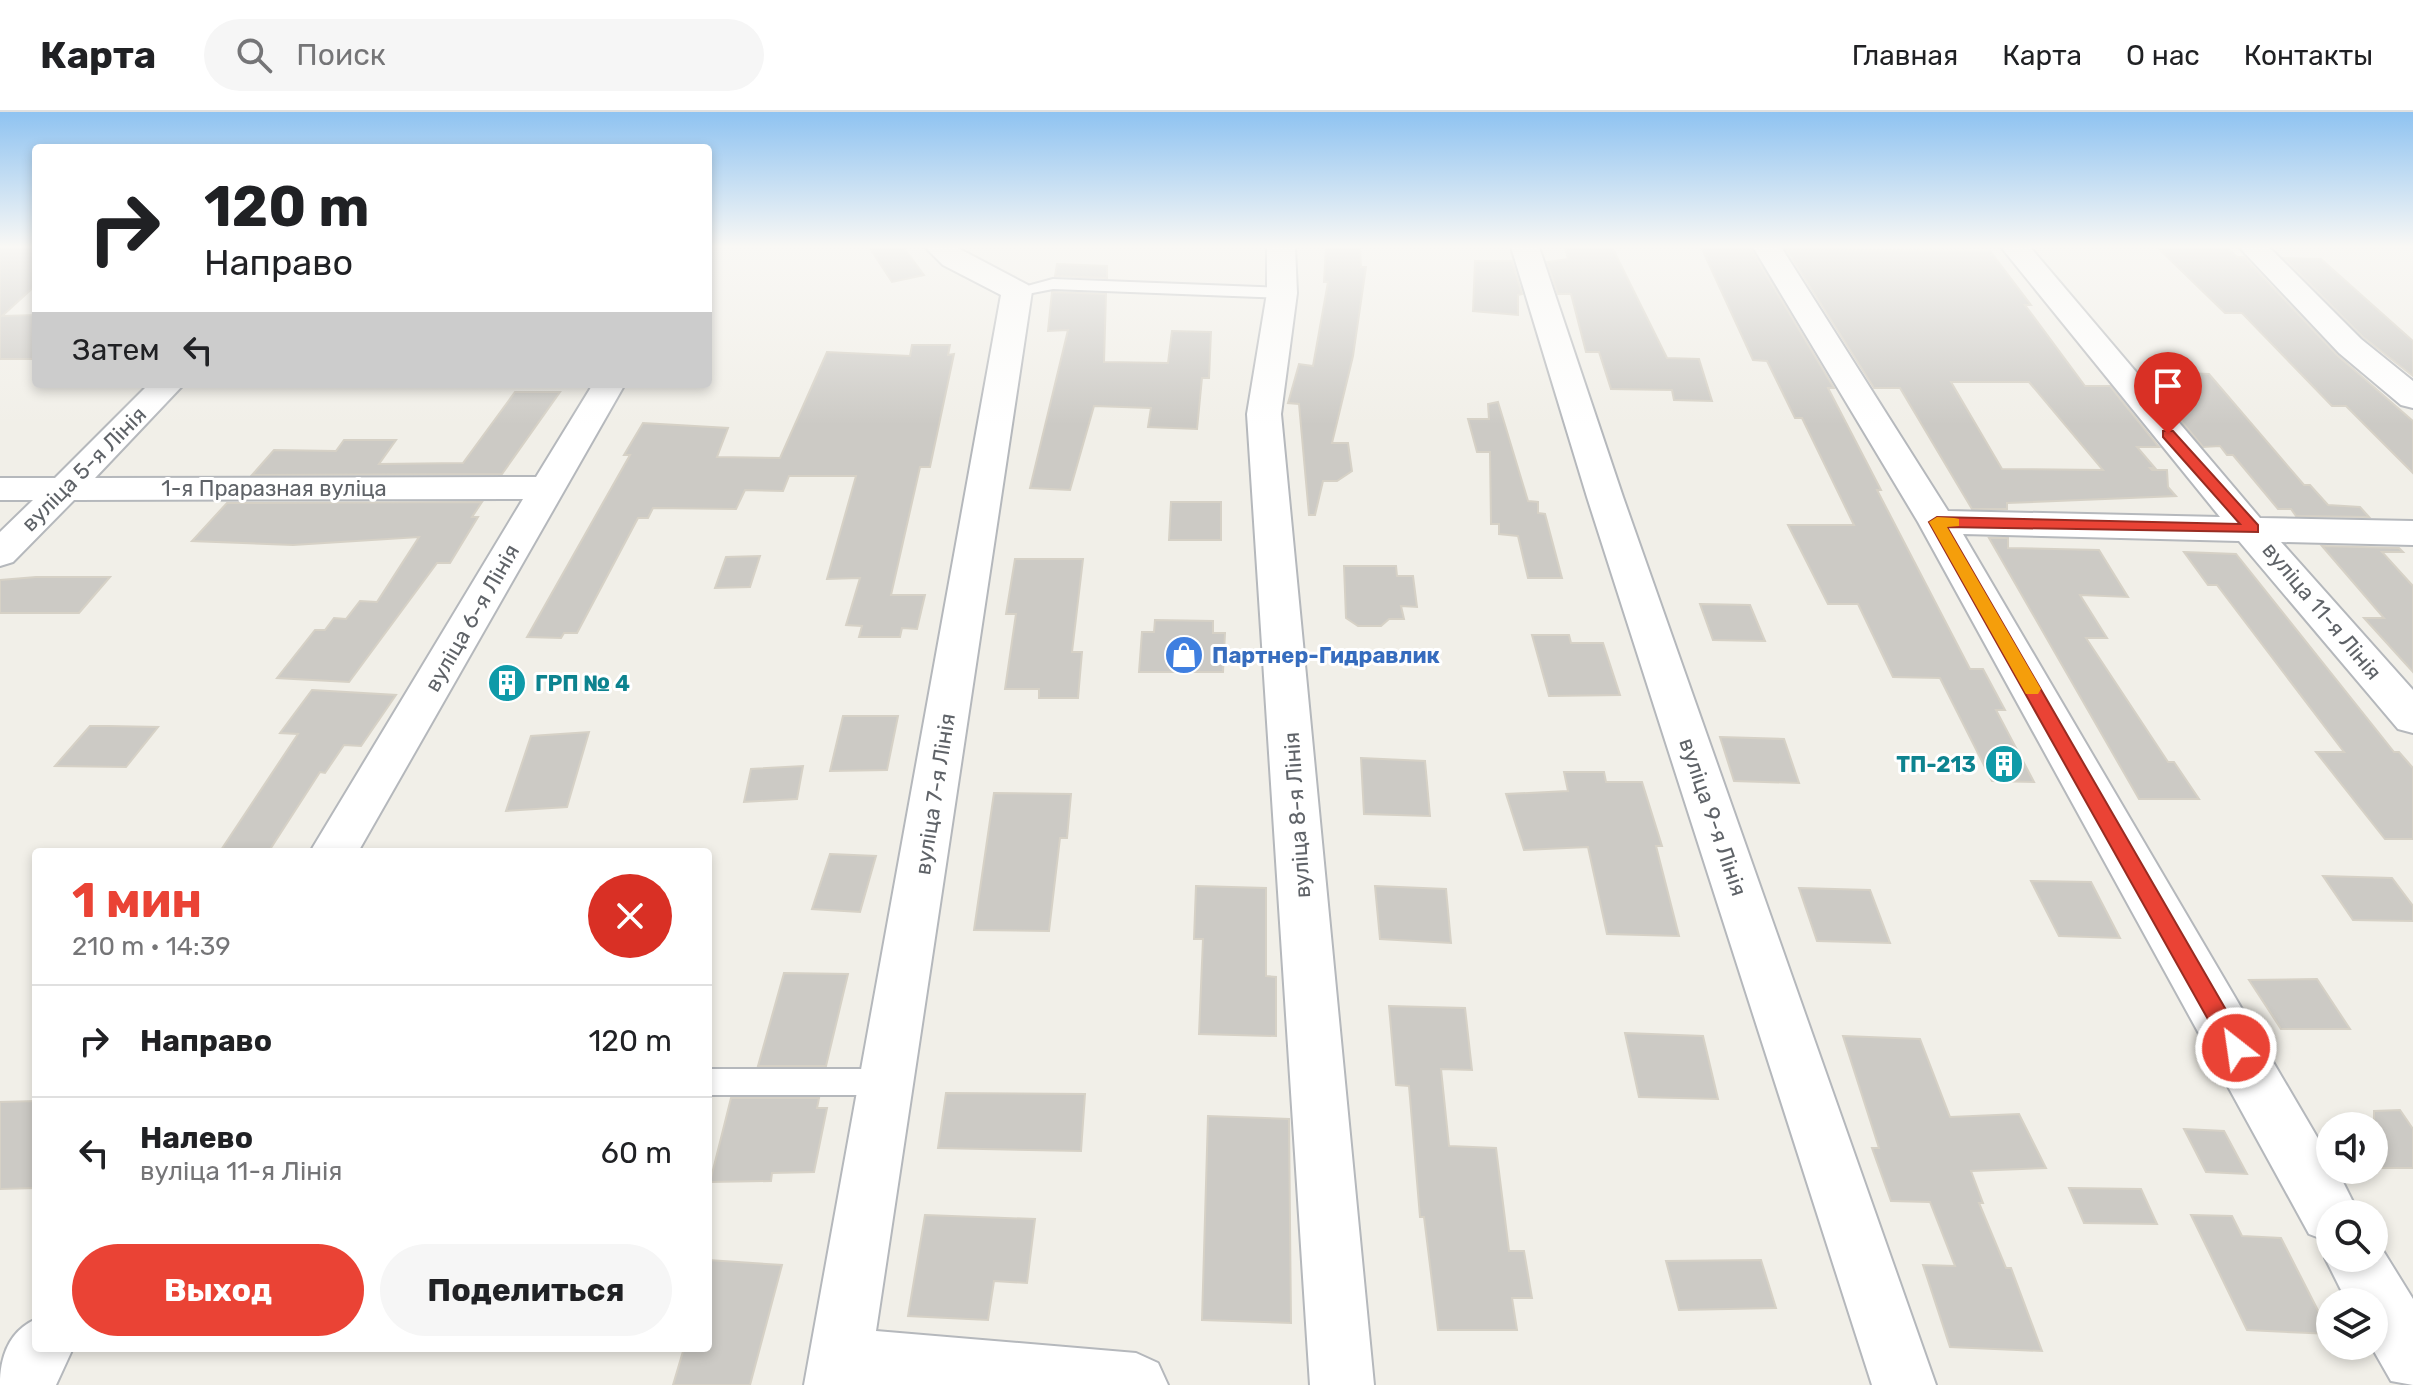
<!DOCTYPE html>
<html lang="ru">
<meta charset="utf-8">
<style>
body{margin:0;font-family:Rubik,sans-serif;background:#f6f6f6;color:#202124;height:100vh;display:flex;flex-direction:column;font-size:30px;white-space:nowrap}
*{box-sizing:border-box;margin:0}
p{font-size:26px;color:#757577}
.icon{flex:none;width:44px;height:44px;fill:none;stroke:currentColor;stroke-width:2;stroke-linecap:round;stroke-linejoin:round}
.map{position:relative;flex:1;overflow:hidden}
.panel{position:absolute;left:32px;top:736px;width:680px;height:504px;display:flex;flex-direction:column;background:#fff;border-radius:8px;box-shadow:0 4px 12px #0003}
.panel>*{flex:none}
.top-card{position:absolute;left:32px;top:32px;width:680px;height:244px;border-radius:8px;box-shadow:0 4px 12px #0003;background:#fff;color:#202124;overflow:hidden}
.buttons{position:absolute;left:2316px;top:1000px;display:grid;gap:16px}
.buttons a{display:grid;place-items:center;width:72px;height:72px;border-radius:50%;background:#fff;box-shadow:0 4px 12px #0003;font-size:40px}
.pin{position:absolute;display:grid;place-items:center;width:68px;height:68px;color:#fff;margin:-82px -34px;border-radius:50% 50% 50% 0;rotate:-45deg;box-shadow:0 0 8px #0007}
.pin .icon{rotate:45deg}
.me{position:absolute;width:88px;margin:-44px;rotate:330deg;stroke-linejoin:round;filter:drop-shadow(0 0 6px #0008)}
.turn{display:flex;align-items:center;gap:28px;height:168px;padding:0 40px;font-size:36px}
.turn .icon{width:104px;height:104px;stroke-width:2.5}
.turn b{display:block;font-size:56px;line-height:68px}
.then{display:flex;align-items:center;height:76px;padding:0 40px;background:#0003;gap:16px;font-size:30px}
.round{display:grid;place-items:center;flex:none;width:84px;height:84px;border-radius:42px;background:#f6f6f6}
.summary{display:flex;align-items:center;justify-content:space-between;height:136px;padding:0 40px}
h1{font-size:48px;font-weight:700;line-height:60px;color:#ea4335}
.action{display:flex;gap:16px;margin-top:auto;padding:16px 40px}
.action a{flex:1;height:92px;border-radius:48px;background:#ea4335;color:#fff;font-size:32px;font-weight:700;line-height:92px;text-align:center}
.action a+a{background:#f6f6f6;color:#202124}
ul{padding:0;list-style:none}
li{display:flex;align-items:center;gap:24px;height:112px;padding:0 40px;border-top:2px solid #e0e0e0}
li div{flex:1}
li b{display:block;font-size:30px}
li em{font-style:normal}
header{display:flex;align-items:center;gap:48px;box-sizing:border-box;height:112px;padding:0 40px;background:#fff;border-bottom:2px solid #e0e0e0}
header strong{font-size:38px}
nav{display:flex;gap:44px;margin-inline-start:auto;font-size:28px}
.search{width:560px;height:72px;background:#f6f6f6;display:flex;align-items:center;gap:20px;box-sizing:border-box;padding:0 28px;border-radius:44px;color:#757577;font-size:30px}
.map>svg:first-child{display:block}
.building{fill:#cccac5;stroke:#d6d1c6;stroke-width:2;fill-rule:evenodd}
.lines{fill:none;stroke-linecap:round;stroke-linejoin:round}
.service-casing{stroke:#b5b8bc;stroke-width:4}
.minor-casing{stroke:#b5b8bc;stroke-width:4}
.service{fill:#fff;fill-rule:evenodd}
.minor{fill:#fff;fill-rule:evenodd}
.route{fill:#ea4335;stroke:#982c22;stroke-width:2}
.slow{fill:#f59e0b}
.labels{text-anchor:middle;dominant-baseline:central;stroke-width:6;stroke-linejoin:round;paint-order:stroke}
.street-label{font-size:22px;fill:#5f6368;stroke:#fff}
.shop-label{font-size:22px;font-weight:bold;fill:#366cbe;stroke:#fff;text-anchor:start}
.culture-label{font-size:22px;font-weight:bold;fill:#0d838f;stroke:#fff;text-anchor:start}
</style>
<header>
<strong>Карта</strong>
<div class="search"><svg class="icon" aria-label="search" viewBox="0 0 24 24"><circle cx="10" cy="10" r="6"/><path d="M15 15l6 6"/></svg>Поиск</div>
<nav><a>Главная</a><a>Карта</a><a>О нас</a><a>Контакты</a></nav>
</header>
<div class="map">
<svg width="2413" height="1273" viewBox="0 0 2413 1273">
<rect width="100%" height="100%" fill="#f1efe8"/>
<!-- building -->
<g class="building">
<path d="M869,135H903L924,163L892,170Z"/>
<path d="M1326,135H1360L1361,155H1366L1353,244L1332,331H1348L1352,359L1337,369H1323L1315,403H1309L1299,292L1288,291L1299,252L1313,254L1328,170H1324Z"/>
<path d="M1565,135H1612L1667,246L1699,247L1712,289L1674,288L1672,278L1611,277L1599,240H1586L1571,182H1558L1547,150L1568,147Z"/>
<path d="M1701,135L1751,137L1834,276H1828L1881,378H1877L1970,557H1983L2005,598H1996L2034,670L1992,669L1940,566L1893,565L1858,492H1828L1788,413H1854L1802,306H1795L1767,249L1753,248Z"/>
<path d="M2157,135H2227L2237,145H2244L2337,243L2413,309V361L2346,294H2332L2242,201H2225Z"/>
<path d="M0,136H36V173L2,204L36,203V247H0Z"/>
<path d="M1786,137L1990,139L2031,193H2025L2085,274H2110L2159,335H2137L2155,356H2150L2152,358H2167L2168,375L2176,384L2007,391V397H1972L1900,276H1874ZM1951,270H2029L2103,358L2002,357Z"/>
<path d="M2284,146L2321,147L2413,229V264L2363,225Z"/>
<path d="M1475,149H1512L1522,182L1518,183V203L1473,199Z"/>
<path d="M1057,152L1107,154V166L1055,164Z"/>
<path d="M1052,180L1106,182L1104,250L1168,251L1172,219L1211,220L1209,266H1202L1197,317L1148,315L1151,296L1094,294L1070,378L1030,376L1068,218L1048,219Z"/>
<path d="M912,233H950L948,243L954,242L930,355H920L891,483H925L917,517L902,516L900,525H859L862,514L846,513L860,466L827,467L856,364H789L783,379L745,378L736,397L653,396L648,406H638L577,521H564L561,526L527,525L630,343H624L643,311L728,316L717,345L780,346L827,240L910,244Z"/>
<path d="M2164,260L2209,262L2304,373H2310L2328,393L2360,395L2369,405L2296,404L2291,397H2278L2233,343H2227L2220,334L2203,335L2152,274H2169L2160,264H2167Z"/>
<path d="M515,280H560L502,362L252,363L274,338L336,339L344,328H396L379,352L463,351Z"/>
<path d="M1498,290L1528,389L1538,390V401L1545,402L1562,466H1528L1518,424L1499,422V412H1491L1490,340H1477L1468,307H1489L1488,292Z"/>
<path d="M482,390L472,405H478L450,451H437L349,570L277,566L315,518H325L334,506L346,507L360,489L377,490L419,425L293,433L192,429L227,391Z"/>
<path d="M1171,390H1221V428H1169Z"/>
<path d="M1989,426H2008V436L2099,438L2128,485L2080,483L2107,526H2086L2168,650H2174L2199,687H2139Z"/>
<path d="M2322,434L2399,436L2403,440H2382L2413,474V560L2364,506H2384Z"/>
<path d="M2184,440L2236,442L2394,640H2399L2413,656V727H2385L2316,640H2344L2217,473H2208Z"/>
<path d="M760,444L750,475L715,476L726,445Z"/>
<path d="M1015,447H1083L1072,540H1082L1078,586H1039V577H1005L1016,502H1006Z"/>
<path d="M1344,454H1396L1397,464H1413L1417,495L1401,494L1404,507H1389L1381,514H1358L1346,506Z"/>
<path d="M36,465H110L79,501H0V468Z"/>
<path d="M1700,492L1750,493L1765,529L1713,528Z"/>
<path d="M1155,508L1213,509V521H1225L1223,560H1139L1142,520H1154Z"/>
<path d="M1532,523H1569L1571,531H1603L1620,583L1549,584Z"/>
<path d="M312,578L396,583L361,634L344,633L325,661L320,660L269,739L221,738L298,622L280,621Z"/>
<path d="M843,604H898L887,658L830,659Z"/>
<path d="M90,614H109L158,615L126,655L55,654Z"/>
<path d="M589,620L567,695L506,699L531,624Z"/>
<path d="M1720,625L1784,627L1799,671L1734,669Z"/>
<path d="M1361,646L1425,649L1430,704L1364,702Z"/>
<path d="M803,654L797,687L744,690L751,657Z"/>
<path d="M1564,660H1604L1606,670H1642L1662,734H1656L1679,824L1607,822L1588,735L1524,738L1506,682L1568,679Z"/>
<path d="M994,681L1071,682L1067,726H1060L1049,819L974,818Z"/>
<path d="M830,742L876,744L860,800L812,797Z"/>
<path d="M2323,764L2392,766L2413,794V809L2353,808Z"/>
<path d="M2031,769L2091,770L2120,826L2059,824Z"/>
<path d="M1196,774L1266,776V864L1276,865V924L1199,922L1203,827H1194Z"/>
<path d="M1375,774L1446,777L1451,831L1380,827Z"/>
<path d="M1799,776L1870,778L1890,831L1817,829Z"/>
<path d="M784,861L848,862L826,954H758Z"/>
<path d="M2317,867L2350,917H2281L2249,868Z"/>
<path d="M1389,894L1465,896L1472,958L1441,957L1449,1034L1496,1036L1509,1139H1524L1532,1186H1512L1517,1218H1438L1424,1105H1420L1409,974L1396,973Z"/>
<path d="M1625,921L1703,924L1718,987L1639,985Z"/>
<path d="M1843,924L1920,927L1950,1005L2019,1002L2046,1056L1971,1059L1983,1091H1979L2006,1156H2011L2042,1239L1950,1235L1923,1153L1955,1154L1930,1090L1891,1089L1872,1036H1879Z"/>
<path d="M946,981L1085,982L1081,1039L938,1036Z"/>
<path d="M731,986H819L817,996H827L814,1060L772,1061L771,1069L710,1070Z"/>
<path d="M36,989V1076L0,1077V990Z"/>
<path d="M2400,998L2413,1017V1056H2374V999Z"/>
<path d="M1208,1004L1289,1007L1291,1211L1202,1208Z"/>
<path d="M2184,1017L2224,1019L2247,1062L2206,1060Z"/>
<path d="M2069,1076L2141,1077L2157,1112L2084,1111Z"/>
<path d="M925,1103L1035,1107L1027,1171L994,1169L988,1208L908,1204Z"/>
<path d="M2191,1103L2232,1104L2242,1124L2281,1126L2330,1222L2247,1218Z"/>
<path d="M708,1148L782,1153L750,1273H673L684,1236H708Z"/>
<path d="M1761,1148L1776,1196L1679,1198L1666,1149Z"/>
</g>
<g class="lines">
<defs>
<g id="service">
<path d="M1053,167L1282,176L1290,181L1282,186L1053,177L1017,184L1009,179Z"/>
<path d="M708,957H887L897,961L902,970L897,979L887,983H708Z"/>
</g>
<g id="minor">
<path d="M925,135H956L1028,173L1032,179L876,1219L1136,1241L1158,1251L1168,1273H804L1001,183L943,153Z"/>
<path d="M1267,135H1295L1297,181L1281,302L1374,1273H1310L1247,302L1267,181Z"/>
<path d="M1511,135H1539L1623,385L1936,1273H1872L1587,385Z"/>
<path d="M1753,135H1781L1948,399L2220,405L2001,135H2030L2260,406L2413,409V433L2281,430L2413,578V621L2398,617L2239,429L1963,422L2330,1047V1058H2337L2359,1102H2330V1130L2309,1122L1918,410Z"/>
<path d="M2239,135H2269L2361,227L2413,269V296L2401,293L2339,241Z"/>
<path d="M149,272H184L95,366L536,365L593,272H625L358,740H310L523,387L74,388L13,450L0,454V420L33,388H0V366H55Z"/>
<path d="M2374,1124L2413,1187V1273L2391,1269L2371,1234L2374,1190H2347L2325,1146L2330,1134V1146H2374Z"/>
<path d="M36,1207V1236H73L56,1273H0C0,1245 9,1219 36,1207Z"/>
</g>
</defs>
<!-- service casing -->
<use href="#service" class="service-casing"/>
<!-- minor casing -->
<use href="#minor" class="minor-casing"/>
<!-- service -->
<use href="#service" class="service"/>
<!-- minor -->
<use href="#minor" class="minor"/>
</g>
<!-- sky -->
<linearGradient id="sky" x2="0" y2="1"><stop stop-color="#8fc3f1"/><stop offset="0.43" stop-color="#f9f8f5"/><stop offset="1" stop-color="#f9f8f5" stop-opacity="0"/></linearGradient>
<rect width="2413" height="313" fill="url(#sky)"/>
<!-- route -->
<path class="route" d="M2163,319H2173L2258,413V420L1947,415L2244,929L2247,936L2244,943L2236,946L2228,943L1929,410L1937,405L2240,412L2163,325Z"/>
<!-- slow -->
<path class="slow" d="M1954,406L1959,407V414L1947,415L2041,577L2038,582H2026L1929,410L1937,405Z"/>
<!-- icons -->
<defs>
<symbol id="shop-disc" viewBox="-11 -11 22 22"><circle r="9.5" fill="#3f7fe0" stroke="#fff"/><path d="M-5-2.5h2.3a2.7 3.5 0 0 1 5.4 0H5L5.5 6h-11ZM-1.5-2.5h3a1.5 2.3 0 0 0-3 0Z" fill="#fff"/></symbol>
<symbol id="building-disc" viewBox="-11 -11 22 22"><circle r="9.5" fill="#0f9aa8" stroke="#fff"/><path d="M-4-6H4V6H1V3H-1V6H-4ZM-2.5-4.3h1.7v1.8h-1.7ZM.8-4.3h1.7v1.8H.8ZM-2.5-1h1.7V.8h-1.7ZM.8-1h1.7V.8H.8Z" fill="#fff"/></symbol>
</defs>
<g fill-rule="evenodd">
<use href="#shop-disc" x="1162" y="521" width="44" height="44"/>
<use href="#building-disc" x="485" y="549" width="44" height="44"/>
<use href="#building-disc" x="1982" y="630" width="44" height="44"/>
</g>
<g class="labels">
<!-- street labels -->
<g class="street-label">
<text transform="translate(84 357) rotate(-45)">вуліца 5-я Лінія</text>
<text x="274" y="376">1-я Праразная вуліца</text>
<text transform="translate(2322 499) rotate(50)">вуліца 11-я Лінія</text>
<text transform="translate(472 506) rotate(-60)">вуліца 6-я Лінія</text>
<text transform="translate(935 682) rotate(-81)">вуліца 7-я Лінія</text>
<text transform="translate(1297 703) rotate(-94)">вуліца 8-я Лінія</text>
<text transform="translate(1713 705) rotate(71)">вуліца 9-я Лінія</text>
</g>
<!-- shop labels -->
<g class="shop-label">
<text x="1212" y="543">Партнер-Гидравлик</text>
</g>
<!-- culture labels -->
<g class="culture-label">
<text x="535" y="571">ГРП № 4</text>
<text x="1976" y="652" text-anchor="end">ТП-213</text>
</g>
</g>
</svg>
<div class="buttons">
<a><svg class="icon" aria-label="sound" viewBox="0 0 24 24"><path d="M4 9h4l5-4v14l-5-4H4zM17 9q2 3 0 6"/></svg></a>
<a><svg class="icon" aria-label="search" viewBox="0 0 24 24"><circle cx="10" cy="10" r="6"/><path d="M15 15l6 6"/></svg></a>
<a><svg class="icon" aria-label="layers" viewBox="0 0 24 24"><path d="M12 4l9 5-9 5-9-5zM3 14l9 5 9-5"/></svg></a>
</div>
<div class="pin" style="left:2168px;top:322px;background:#d93025"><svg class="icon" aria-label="arrive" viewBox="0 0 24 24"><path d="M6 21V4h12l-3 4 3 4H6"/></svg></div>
<svg class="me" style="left:2236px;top:936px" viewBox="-20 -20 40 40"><circle r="17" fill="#ea4335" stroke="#fff" stroke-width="3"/><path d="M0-11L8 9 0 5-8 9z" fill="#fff"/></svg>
<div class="top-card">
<div class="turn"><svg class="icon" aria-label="right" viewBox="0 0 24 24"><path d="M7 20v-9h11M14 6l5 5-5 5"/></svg><div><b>120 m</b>Направо</div></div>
<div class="then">Затем<svg class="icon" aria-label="left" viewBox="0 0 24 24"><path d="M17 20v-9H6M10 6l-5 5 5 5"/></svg></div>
</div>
<section class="panel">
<div class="summary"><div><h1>1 мин</h1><p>210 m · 14:39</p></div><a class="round" style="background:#d93025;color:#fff"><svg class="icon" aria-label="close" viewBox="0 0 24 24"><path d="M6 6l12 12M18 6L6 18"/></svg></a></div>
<ul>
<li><svg class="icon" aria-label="right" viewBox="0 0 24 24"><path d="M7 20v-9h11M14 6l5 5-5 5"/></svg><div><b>Направо</b></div><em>120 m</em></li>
<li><svg class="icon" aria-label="left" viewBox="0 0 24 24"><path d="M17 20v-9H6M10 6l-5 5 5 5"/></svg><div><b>Налево</b><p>вуліца 11-я Лінія</p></div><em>60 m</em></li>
</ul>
<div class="action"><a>Выход</a><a>Поделиться</a></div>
</section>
</div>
